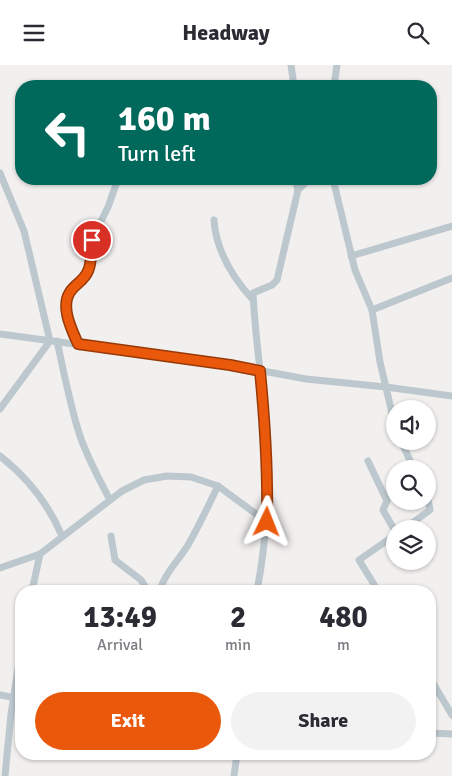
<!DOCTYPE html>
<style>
body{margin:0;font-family:Signika,sans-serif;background:#f2f2f3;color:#2b2b33;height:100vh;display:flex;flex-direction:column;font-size:19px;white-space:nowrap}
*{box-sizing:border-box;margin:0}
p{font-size:16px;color:#7c7c81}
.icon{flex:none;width:28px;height:28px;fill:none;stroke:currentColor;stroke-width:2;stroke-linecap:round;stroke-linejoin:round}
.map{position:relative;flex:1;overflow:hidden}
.sheet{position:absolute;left:15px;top:520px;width:421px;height:175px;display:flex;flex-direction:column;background:#fff;border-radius:20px;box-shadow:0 1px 4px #0004}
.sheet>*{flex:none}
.banner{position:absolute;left:15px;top:15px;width:422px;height:105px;border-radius:20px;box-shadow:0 1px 4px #0004;background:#00695c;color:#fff;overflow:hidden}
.tools{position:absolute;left:386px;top:335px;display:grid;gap:10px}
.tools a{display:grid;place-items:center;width:50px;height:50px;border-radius:50%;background:#fff;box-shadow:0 1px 4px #0004;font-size:25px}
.pin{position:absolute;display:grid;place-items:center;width:42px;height:42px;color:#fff;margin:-21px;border:2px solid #fff;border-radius:50%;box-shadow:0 1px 5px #0007}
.me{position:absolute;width:55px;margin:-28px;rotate:2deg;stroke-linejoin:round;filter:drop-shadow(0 0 4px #0008)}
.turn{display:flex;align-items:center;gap:18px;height:105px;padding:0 20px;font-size:22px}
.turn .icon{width:65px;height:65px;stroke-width:2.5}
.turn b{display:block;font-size:35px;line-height:42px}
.eta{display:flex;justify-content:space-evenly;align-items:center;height:85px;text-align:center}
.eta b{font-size:30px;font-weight:700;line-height:35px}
.action{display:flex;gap:10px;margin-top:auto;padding:10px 20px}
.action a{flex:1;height:58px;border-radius:30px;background:#ea580c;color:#fff;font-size:20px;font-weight:700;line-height:58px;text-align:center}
.action a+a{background:#f2f2f3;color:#2b2b33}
header{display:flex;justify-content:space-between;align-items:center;height:65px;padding:0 20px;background:#fff;font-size:22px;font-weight:700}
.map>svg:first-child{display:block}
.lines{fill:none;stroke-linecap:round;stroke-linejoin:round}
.street{stroke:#bcc8ce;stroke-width:7}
.route-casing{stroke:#983908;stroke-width:12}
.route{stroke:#ea580c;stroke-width:9}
</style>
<header><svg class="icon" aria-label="menu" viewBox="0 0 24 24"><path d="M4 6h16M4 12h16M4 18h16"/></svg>Headway<svg class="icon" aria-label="search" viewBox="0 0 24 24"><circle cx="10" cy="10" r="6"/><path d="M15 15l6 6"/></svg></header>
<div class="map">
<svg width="452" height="711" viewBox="0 0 452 711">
<rect width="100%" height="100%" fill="#f2efef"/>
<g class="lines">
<!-- street -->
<g class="street">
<path d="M291,0L294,21"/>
<path d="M334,21L337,0"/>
<path d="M0,108L24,166L50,276L0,344"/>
<path d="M333,114L355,205L372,245L380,297L395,361"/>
<path d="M298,125L309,114"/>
<path d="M214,155C216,185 233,213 253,235"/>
<path d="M351,191L452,161"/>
<path d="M372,245L452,213"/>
<path d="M0,269L230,300L306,314L386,322L452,331"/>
<path d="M57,276C64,308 70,340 80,371C88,394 99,414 110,435"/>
<path d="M78,279L66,246L69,228L82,216L89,205L92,175L108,142L118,114"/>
<path d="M401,376L414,404"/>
<path d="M0,391C28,413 48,438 62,471"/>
<path d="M368,396L387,436L383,445L395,466"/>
<path d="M404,464L430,445L428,435"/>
<path d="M111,471L115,495L141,515L148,526"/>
<path d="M0,503L40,489L122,426L144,415L167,411L191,412L218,421L267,457"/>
<path d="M32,526L40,489"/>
<path d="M160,526C164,509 179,495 188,480C199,461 208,441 218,421"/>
<path d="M257,526C267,473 270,420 266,366C263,320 255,274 253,228L272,220L277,215L298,125L295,114"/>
<path d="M378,526L359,495L395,470"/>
<path d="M430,613L452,650"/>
<path d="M0,630L21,634"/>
<path d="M430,668L452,669"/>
<path d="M5,711L11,649L21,584"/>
<path d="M234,711L237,689"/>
</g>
</g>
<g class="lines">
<defs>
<path id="route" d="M92,175C91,185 92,198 88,206C84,216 75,219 70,227C60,242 72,265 78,279L230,300L260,306C265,357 268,406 267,457"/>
</defs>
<!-- route casing -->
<use href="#route" class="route-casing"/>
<!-- route -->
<use href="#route" class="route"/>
</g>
</svg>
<div class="tools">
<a><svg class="icon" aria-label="sound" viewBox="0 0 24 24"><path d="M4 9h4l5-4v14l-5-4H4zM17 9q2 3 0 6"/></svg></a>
<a><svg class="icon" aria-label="search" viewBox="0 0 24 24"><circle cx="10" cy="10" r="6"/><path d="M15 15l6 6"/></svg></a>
<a><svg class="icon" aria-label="layers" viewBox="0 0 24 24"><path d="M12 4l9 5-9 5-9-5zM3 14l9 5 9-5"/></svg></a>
</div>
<div class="pin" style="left:92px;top:175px;background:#d93025"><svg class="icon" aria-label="arrive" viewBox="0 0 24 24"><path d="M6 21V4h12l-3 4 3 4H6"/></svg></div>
<svg class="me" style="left:267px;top:457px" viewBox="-20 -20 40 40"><path d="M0-17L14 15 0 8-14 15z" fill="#ea580c" stroke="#fff" stroke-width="4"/></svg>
<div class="banner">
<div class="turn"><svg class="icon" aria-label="left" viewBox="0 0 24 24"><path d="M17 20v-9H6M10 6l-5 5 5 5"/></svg><div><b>160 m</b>Turn left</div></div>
</div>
<section class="sheet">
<div class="eta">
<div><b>13:49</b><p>Arrival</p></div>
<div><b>2</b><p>min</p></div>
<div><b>480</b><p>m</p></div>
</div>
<div class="action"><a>Exit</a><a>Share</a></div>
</section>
</div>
